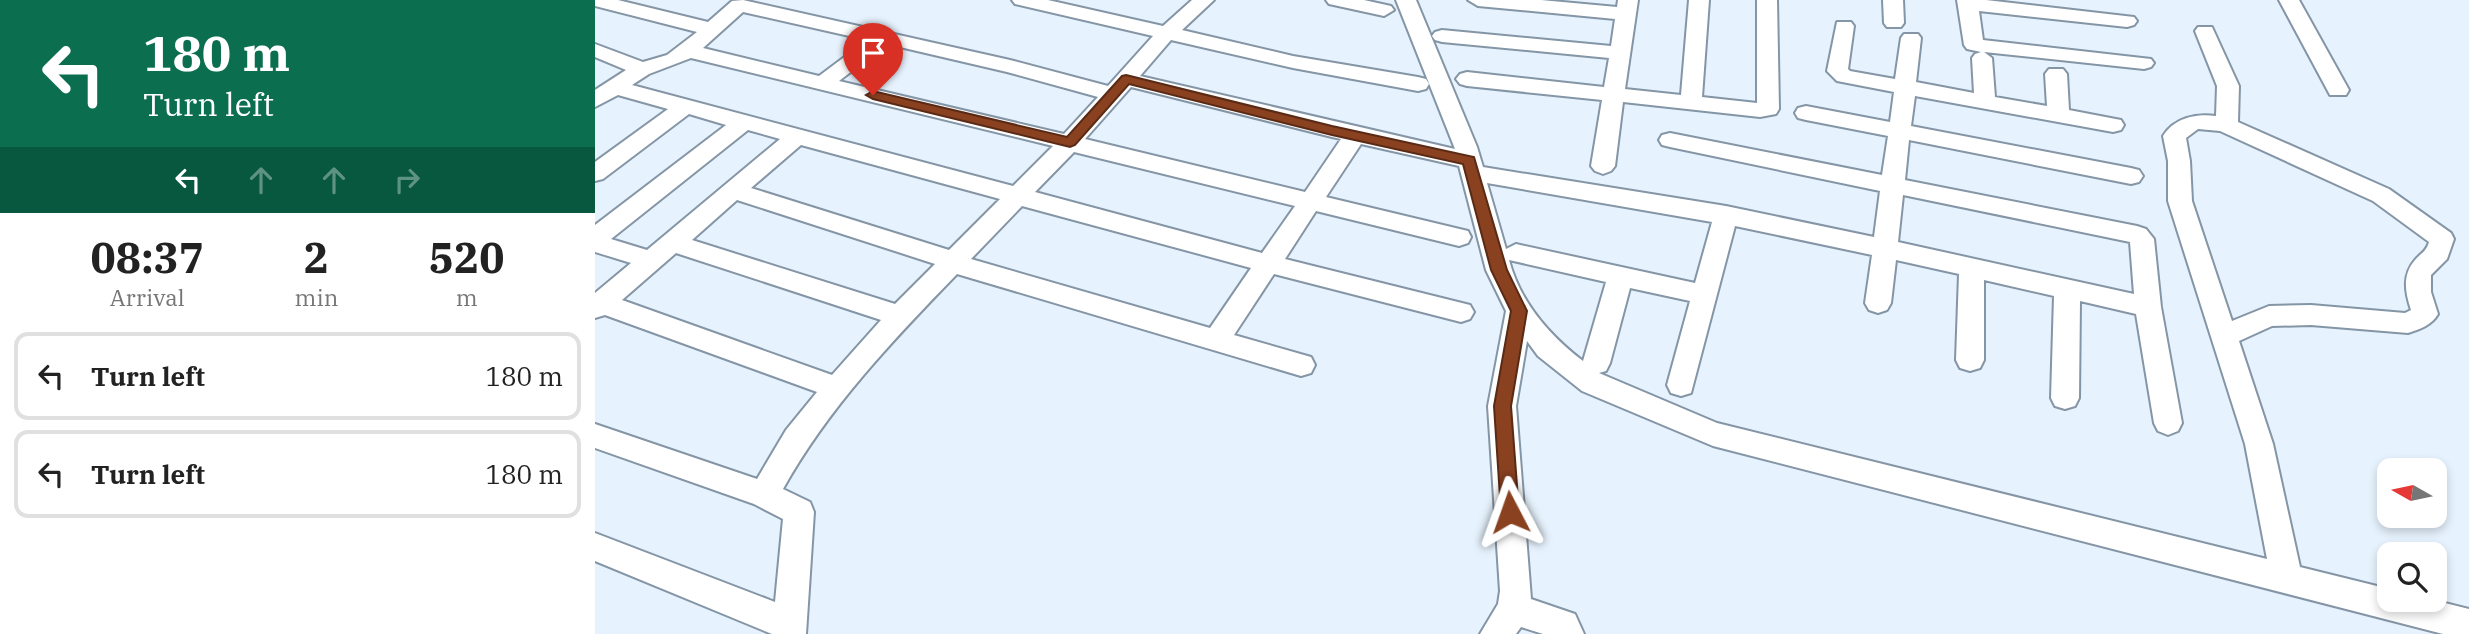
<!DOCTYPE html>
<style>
body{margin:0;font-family:"IBM Plex Serif",serif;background:#f2f2f2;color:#222;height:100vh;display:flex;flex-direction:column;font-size:26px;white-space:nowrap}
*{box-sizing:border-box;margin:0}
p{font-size:23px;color:#767676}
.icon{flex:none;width:38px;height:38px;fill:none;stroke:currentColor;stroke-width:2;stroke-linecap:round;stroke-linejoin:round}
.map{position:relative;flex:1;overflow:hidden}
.drawer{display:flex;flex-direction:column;background:#fff;width:595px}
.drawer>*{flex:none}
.top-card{background:#0b6e4f;color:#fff;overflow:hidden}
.needle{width:46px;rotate:279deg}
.controls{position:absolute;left:1782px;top:458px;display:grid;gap:14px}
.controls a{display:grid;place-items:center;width:70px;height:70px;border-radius:14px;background:#fff;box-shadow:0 4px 10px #0003;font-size:35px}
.pin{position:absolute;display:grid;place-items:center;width:60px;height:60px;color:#fff;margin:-72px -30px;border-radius:50% 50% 50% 0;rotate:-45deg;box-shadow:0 0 7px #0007}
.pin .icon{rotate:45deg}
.me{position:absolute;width:77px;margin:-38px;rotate:356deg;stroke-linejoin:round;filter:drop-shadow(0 0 5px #0008)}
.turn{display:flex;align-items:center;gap:24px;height:147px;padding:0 28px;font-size:32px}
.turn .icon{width:91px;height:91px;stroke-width:2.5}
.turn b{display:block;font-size:49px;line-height:60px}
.lanes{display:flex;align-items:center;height:66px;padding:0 28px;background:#0003;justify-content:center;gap:35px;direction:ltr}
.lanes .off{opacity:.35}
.eta{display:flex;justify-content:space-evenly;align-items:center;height:119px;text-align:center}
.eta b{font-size:42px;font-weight:700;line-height:49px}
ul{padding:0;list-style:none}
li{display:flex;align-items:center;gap:21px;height:88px;margin:0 14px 10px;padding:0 14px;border:4px solid #e0e0e0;border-radius:14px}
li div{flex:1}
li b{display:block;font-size:26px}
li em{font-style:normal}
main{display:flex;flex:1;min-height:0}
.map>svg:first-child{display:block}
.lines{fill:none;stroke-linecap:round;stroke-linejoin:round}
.minor-casing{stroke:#8495a6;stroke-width:4}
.minor{fill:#fff;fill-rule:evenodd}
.route{fill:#894120;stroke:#592a15;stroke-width:2}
</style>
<main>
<section class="drawer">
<div class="top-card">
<div class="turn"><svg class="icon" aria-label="left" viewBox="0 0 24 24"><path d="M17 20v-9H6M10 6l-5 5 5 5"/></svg><div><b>180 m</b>Turn left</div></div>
<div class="lanes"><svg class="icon" aria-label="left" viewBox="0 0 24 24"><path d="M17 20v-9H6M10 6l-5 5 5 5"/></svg><svg class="icon off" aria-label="ahead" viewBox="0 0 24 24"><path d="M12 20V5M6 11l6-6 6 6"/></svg><svg class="icon off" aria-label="ahead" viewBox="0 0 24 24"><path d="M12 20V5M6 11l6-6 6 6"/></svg><svg class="icon off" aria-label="right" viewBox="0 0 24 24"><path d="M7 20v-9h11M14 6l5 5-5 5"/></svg></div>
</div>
<div class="eta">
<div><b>08:37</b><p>Arrival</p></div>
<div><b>2</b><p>min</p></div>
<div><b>520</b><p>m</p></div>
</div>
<ul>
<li><svg class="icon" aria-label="left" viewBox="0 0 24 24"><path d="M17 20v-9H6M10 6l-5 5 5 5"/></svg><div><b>Turn left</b></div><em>180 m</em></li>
<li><svg class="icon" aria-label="left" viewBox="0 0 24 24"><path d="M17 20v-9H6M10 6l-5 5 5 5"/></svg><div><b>Turn left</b></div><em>180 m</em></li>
</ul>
</section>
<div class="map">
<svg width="1874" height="634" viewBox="0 0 1874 634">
<rect width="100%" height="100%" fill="#e6f2fd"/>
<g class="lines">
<defs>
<g id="minor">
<path d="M0,0H23L113,22L137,1L148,0L415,60L513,86L558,36L420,4L417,0H453L568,26L597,0H619L587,30L698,56L823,77L831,79L834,84L831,89L823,91L698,68L576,40L545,76L860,149L801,0H821L882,147L888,167L1131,206L1279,237L1285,191L1075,147L1067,145L1064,140L1067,135L1075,133L1287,175L1293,136L1211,120L1203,118L1200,113L1203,108L1211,106L1295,122L1299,92L1242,81L1232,71L1242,22H1256L1259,26L1253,69L1255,71L1300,79L1306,38L1309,34H1323L1326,38L1321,82L1379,93L1377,58L1380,54L1386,52L1372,49L1369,45L1362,0H1391L1539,17L1542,21L1539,25L1532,27L1384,11L1388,40L1556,59L1559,63L1556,67L1549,69L1389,52L1397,58L1400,97L1452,106L1450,74L1454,69H1468L1472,74L1474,110L1526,120L1529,125L1526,130L1518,132L1320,96L1316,126L1536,168L1544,170L1548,176L1544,182L1536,184L1314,140L1310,180L1542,226L1551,229L1559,239L1566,307L1587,423L1583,431L1573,435L1563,431L1559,423L1541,314L1485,301L1484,398L1480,406L1470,409L1460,406L1456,398L1459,296L1389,280V360L1385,368L1375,371L1365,368L1361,360L1364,274L1301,260L1296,303L1292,310L1283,313L1274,310L1270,303L1277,255L1140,226L1096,393L1086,396L1076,393L1072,385L1095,301L1035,288L1015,363L1011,371L1004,373L1122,423L1672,559L1650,444L1573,201V161L1568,136C1579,118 1601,113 1621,116L1622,86L1600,31L1603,27H1617L1644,86L1643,122L1794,189L1856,233L1859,239L1852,259L1836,275V292L1843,314C1837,325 1825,329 1813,333L1716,325L1677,326L1644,341L1678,444L1705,567L1794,589V600H1838L1874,609V634H1848L1118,446L987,391L943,356L932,341L921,406L936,599L980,614L989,634H948L926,627L921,634H885L903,604L905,591L893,406L911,311L891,270L864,166L766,144L731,197L873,231L876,237L873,243L864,246L721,211L690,259L875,305L879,312L875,319L866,322L679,274L639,335L716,357L720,365L716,373L706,376L362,274C298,340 233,408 188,489L215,502L219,512L211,634H177L0,561V533L180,602L188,519L159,504L0,448V424L162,479L191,430L222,392L10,315L0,318V293L36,263L0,252V225L131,125L94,114L8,179L0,181V162L73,109L23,95L0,107V90L31,70L0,57V44L48,62L72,55L102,32L0,6ZM148,12L272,40L224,76L108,48ZM292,44L412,72L503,97L469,134L244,81ZM96,58L458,146L418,186L37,85L54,74ZM536,87L737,137L746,139L710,192L490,139ZM1603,129L1625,131L1778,201L1834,242C1831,252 1826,253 1820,260C1807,275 1810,292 1816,310L1810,313L1716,305L1674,306L1637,321L1597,201L1595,161L1591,138ZM153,130L185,139L52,250L16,239ZM206,145L405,199L354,250L156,188ZM479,152L700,206L667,253L440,192ZM892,183L1117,222L1100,283L921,244L911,249ZM1308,195L1535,242L1539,294L1303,242ZM142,200L340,264L300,304L97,240ZM427,206L656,268L615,328L376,259ZM81,253L286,320L237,375L27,300ZM914,260L1011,282L988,361C954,335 925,302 914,260Z"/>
<path d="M731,0H769L796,6L799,10L789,16L734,4Z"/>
<path d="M873,0H946L1022,7L1023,0H1043L1030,89L1086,95L1094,0H1114L1107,97L1162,103V0H1182L1184,109L1181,114L1165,117L1028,102L1020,166L1016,171L1008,174L1000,171L996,166L1007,100L872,86L865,84L861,79L865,74L872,72L1009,87L1014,58L847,42L840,40L837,36L840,32L847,30L1016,46L1020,19L883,6Z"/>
<path d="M1288,0H1308L1309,23L1306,27H1292L1289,23Z"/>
<path d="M1684,0H1704L1754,90L1751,95H1735Z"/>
</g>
</defs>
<!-- minor casing -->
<use href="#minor" class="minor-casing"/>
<!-- minor -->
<use href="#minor" class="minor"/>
</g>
<!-- route -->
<path class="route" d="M531,75L737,126L879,157L912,270L932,311L916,406L924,512L922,517L915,520L909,517L906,512L899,406L916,311L896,270L868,164L737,135L534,84L480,145L475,147L278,99L271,95L278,91L472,137L527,76Z"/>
</svg>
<div class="controls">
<a><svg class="needle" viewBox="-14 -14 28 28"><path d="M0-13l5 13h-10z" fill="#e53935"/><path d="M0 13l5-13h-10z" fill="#767676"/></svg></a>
<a><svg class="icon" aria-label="search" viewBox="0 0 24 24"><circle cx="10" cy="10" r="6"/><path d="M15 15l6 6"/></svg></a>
</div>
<div class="pin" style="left:278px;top:95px;background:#d93025"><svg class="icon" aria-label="arrive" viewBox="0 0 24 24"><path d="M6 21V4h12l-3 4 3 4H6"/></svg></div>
<svg class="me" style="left:915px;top:512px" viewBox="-20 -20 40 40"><path d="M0-17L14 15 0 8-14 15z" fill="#894120" stroke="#fff" stroke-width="4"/></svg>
</div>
</main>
